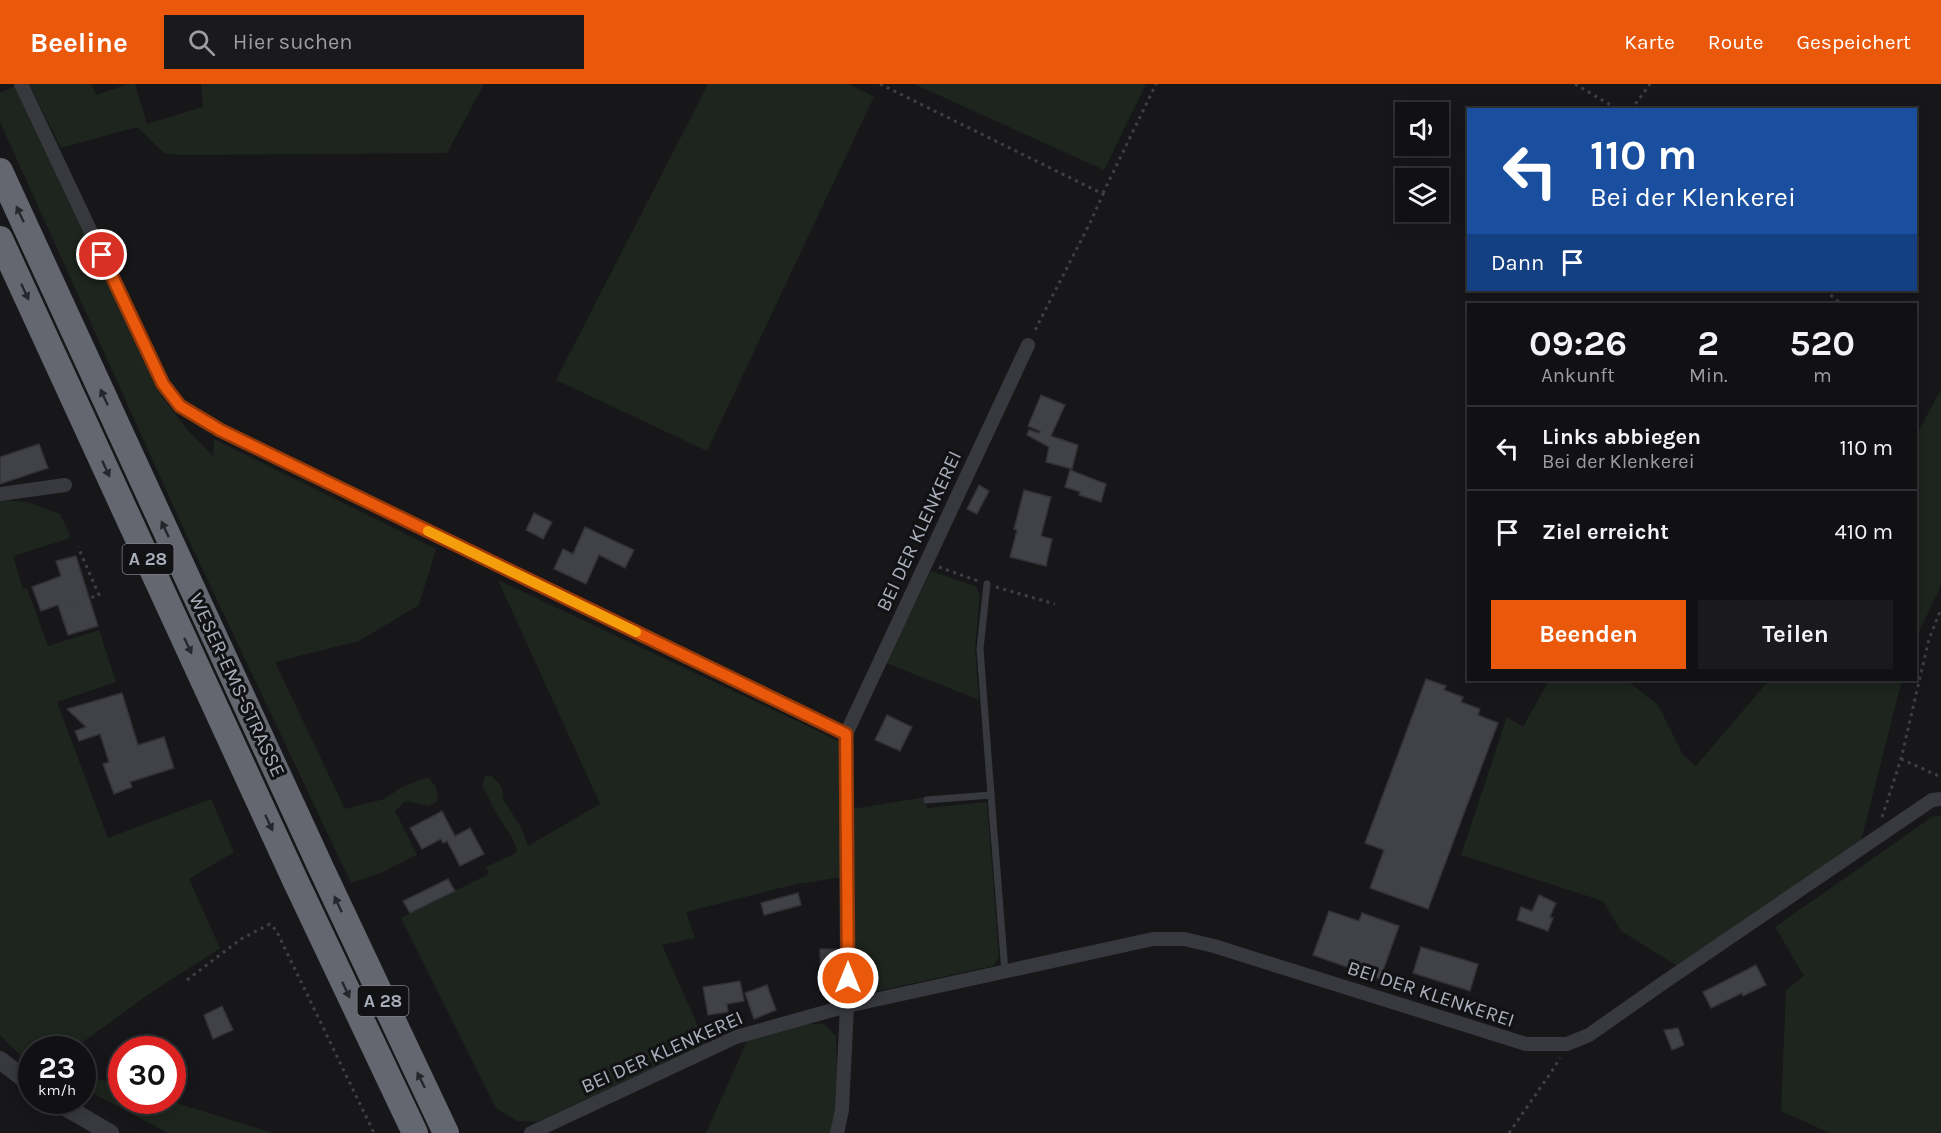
<!DOCTYPE html>
<html lang="de">
<style>
body{margin:0;font-family:Karla,sans-serif;background:#1a1a1d;color:#f1f3f6;height:100vh;display:flex;flex-direction:column;font-size:22px;white-space:nowrap}
*{box-sizing:border-box;margin:0}
p{font-size:20px;color:#9c9da0}
.icon{flex:none;width:33px;height:33px;fill:none;stroke:currentColor;stroke-width:2;stroke-linecap:round;stroke-linejoin:round}
.map{position:relative;flex:1;overflow:hidden}
.drawer{position:absolute;left:1467px;top:219px;width:450px;height:378px;display:flex;flex-direction:column;background:#111114;border-radius:0px;box-shadow:0 3px 15px #0003,0 0 0 2px #303134}
.drawer>*{flex:none}
.guide{position:absolute;left:1467px;top:24px;width:450px;height:183px;border-radius:0px;box-shadow:0 3px 15px #0003,0 0 0 2px #303134;background:#1a4fa0;color:#fff;overflow:hidden}
.controls{position:absolute;left:1395px;top:18px;display:grid;gap:12px}
.controls a{display:grid;place-items:center;width:54px;height:54px;border-radius:0px;background:#111114;box-shadow:0 3px 15px #0003,0 0 0 2px #303134;font-size:30px}
.speed{position:absolute;left:18px;top:952px;display:flex;gap:12px;font-size:30px;font-weight:700;text-align:center}
.speed>*{display:grid;place-content:center;width:78px;height:78px;border-radius:50%;background:#111114;box-shadow:0 3px 15px #0003,0 0 0 2px #303134;line-height:1}
.speed small{font-size:15px;font-weight:400}
.speed .limit{border:9px solid #d22;background:#fff;color:#111}
.pin{position:absolute;display:grid;place-items:center;width:51px;height:51px;color:#fff;margin:-26px;border:3px solid #fff;border-radius:50%;box-shadow:0 2px 6px #0007}
.me{position:absolute;width:66px;margin:-33px;rotate:0deg;stroke-linejoin:round;filter:drop-shadow(0 0 4px #0008)}
.turn{display:flex;align-items:center;gap:21px;height:126px;padding:0 24px;font-size:27px}
.turn .icon{width:78px;height:78px;stroke-width:2.5}
.turn b{display:block;font-size:42px;line-height:51px}
.then{display:flex;align-items:center;height:57px;padding:0 24px;background:#0003;gap:12px;font-size:22px}
.eta{display:flex;justify-content:space-evenly;align-items:center;height:102px;text-align:center}
.eta b{font-size:36px;font-weight:700;line-height:42px}
.action{display:flex;gap:12px;margin-top:auto;padding:12px 24px}
.action a{flex:1;height:69px;border-radius:0px;background:#ea580c;color:#fff;font-size:24px;font-weight:700;line-height:69px;text-align:center}
.action a+a{background:#1a1a1d;color:#f1f3f6}
ul{padding:0;list-style:none}
li{display:flex;align-items:center;gap:18px;height:84px;padding:0 24px;border-top:2px solid #303134}
li div{flex:1}
li b{display:block;font-size:22px}
li em{font-style:normal}
header{display:flex;align-items:center;gap:36px;box-sizing:border-box;height:84px;padding:0 30px;background:#ea580c;color:#fff}
header strong{font-size:28px}
nav{display:flex;gap:33px;margin-inline-start:auto;font-size:21px}
.search{width:420px;height:54px;background:#1a1a1d;display:flex;align-items:center;gap:15px;box-sizing:border-box;padding:0 21px;border-radius:0px;color:#9c9da0;font-size:22px}
.map>svg:first-child{display:block}
.green{fill:#1d251e}
.building{fill:#414247;stroke:#313136;stroke-width:1.5}
.lines{fill:none;stroke-linecap:round;stroke-linejoin:round}
.path{stroke:#3e4046;stroke-width:3;stroke-dasharray:3 4.5;stroke-linecap:butt}
.service{stroke:#38393f;stroke-width:7}
.minor{stroke:#38393f;stroke-width:14}
.tertiary{stroke:#38393f;stroke-width:18}
.motorway{stroke:#646770;stroke-width:26}
.oneway{fill:#26272c}
.route-casing{stroke:#983908;stroke-width:15}
.route{stroke:#ea580c;stroke-width:10}
.slow{stroke:#f59e0b;stroke-width:10}
.labels{text-anchor:middle;dominant-baseline:central;stroke-width:6;stroke-linejoin:round;paint-order:stroke}
.shield{fill:#121215;stroke:#7c7f88;stroke-width:1.5}
.shield-label{font-size:18px;font-weight:bold;fill:#a9aeba}
.street-label{font-size:20px;fill:#a9aeba;stroke:#121215}
</style>
<header>
<strong>Beeline</strong>
<div class="search"><svg class="icon" aria-label="search" viewBox="0 0 24 24"><circle cx="10" cy="10" r="6"/><path d="M15 15l6 6"/></svg>Hier suchen</div>
<nav><a>Karte</a><a>Route</a><a>Gespeichert</a></nav>
</header>
<div class="map">
<svg width="1941" height="1049" viewBox="0 0 1941 1049">
<rect width="100%" height="100%" fill="#17171a"/>
<!-- green -->
<g class="green">
<path d="M29,0H91L96,11L128,0H135L147,40L203,23L201,0H484L447,69L180,71L164,69L137,43L61,64Z"/>
<path d="M708,0H849L874,13L707,367L556,296Z"/>
<path d="M914,0H1146L1104,86Z"/>
<path d="M15,2L158,307L185,343L213,372L214,355L436,465L419,521L359,557L275,578L345,725L384,715L402,703L428,693L436,703L438,717L428,722L406,717L395,727L417,771L383,788L351,799L191,461L0,38V9Z"/>
<path d="M1941,306V501L1916,555V351Z"/>
<path d="M0,416L27,418L60,430L70,451L68,455L13,472L23,505L27,504L48,562L99,546L116,598L57,618L108,754L211,715L234,768L189,795L220,864L146,912L72,966H32L31,982L0,951Z"/>
<path d="M931,487L975,502L980,511L975,565L979,616L886,579Z"/>
<path d="M498,496L837,656L840,660L841,793L792,801L686,828L695,854L662,861L706,960L537,1038L517,1037L496,1024L401,834L489,790L486,783L514,770L517,766C512,751 504,742 496,729C491,720 488,711 482,703L485,692L491,691L502,703L503,715L522,745L528,762L600,720Z"/>
<path d="M1549,596H1627L1658,621L1683,671L1696,682L1769,596H1902L1861,757L1677,882L1621,847L1603,817L1461,771L1507,633L1523,643Z"/>
<path d="M926,713L927,724L987,718L999,873L993,882L878,907L863,902L853,854L852,725Z"/>
<path d="M1941,731V1049H1830L1781,1027L1786,906L1804,892L1775,843L1932,733Z"/>
<path d="M806,940H824L836,952L838,1015L830,1049H706L748,955Z"/>
<path d="M83,990L121,1002L122,1017H170L273,1049H168L83,1004Z"/>
</g>
<!-- building -->
<g class="building">
<path d="M1041,311L1065,321L1051,352L1078,361L1072,385L1046,378L1049,363L1027,351L1029,346L1039,349L1040,347L1028,342Z"/>
<path d="M39,360L48,384L0,400V373Z"/>
<path d="M1070,386L1106,400L1101,418L1079,411L1080,408L1065,403Z"/>
<path d="M979,401L989,407L977,430L967,425Z"/>
<path d="M1024,406L1051,413L1041,452L1052,455L1046,482L1010,473L1017,446L1014,445Z"/>
<path d="M534,429L552,438L543,455L526,446Z"/>
<path d="M585,443L634,466L625,484L599,471L586,500L554,485L563,465L573,470Z"/>
<path d="M76,472L98,542L68,551L58,521L41,527L32,503L61,492L56,477Z"/>
<path d="M1426,595L1446,602L1444,606L1463,613L1461,618L1480,625L1478,631L1498,639L1428,825L1370,804L1384,766L1365,759Z"/>
<path d="M122,609L138,661L164,653L174,684L130,698L132,703L114,710L103,680L109,678L100,650L79,657L75,647L86,643L67,625Z"/>
<path d="M887,631L912,643L900,667L875,656Z"/>
<path d="M442,727L455,752L470,744L484,770L460,782L447,757L443,759L441,755L422,765L410,744Z"/>
<path d="M448,795L455,807L410,829L403,817Z"/>
<path d="M798,809L801,821L764,831L761,819Z"/>
<path d="M1539,811L1556,819L1550,833L1553,834L1548,847L1517,836L1521,823L1532,827Z"/>
<path d="M1329,827L1359,837L1362,829L1399,842L1380,895L1313,871Z"/>
<path d="M1421,863L1478,880L1470,907L1413,889Z"/>
<rect x="820" y="865" width="15" height="22"/>
<path d="M1756,881L1766,901L1743,912L1742,909L1711,924L1703,908Z"/>
<path d="M740,897L744,917L727,920L728,928L708,931L703,903Z"/>
<path d="M767,901L776,926L754,935L745,909Z"/>
<path d="M222,922L233,946L213,955L204,931Z"/>
<path d="M1678,944L1684,961L1672,966L1664,946Z"/>
<path d="M147,950L167,966H134Z"/>
</g>
<g class="lines">
<!-- path -->
<g class="path">
<path d="M880,0L1103,110L1091,137L1034,248"/>
<path d="M1575,0L1619,26"/>
<path d="M1631,26L1650,0"/>
<path d="M1103,109L1156,0"/>
<path d="M1825,206L1841,220"/>
<path d="M939,483L978,497"/>
<path d="M996,503L1055,520"/>
<path d="M63,523L99,511L78,463"/>
<path d="M1901,675L1941,693"/>
<path d="M1882,733L1901,675L1929,555L1941,525"/>
<path d="M187,896L241,855L270,840L276,846L374,1049"/>
<path d="M1509,1049L1552,987L1560,974"/>
</g>
<!-- service -->
<g class="service">
<path d="M987,500L980,565L991,711"/>
<path d="M927,716L991,711L1005,888"/>
</g>
<!-- minor -->
<g class="minor">
<path d="M21,0L163,300L180,322L220,346L846,650"/>
<path d="M0,410L65,401"/>
<path d="M531,1049L736,953L847,922L1153,855H1184L1214,862L1526,960H1567L1589,951L1663,899L1932,716L1941,715"/>
<path d="M837,1049L842,1026L847,922L846,650L1028,261"/>
</g>
<!-- tertiary -->
<g class="tertiary">
<path d="M0,976L32,1001"/>
<path d="M55,1017L110,1049"/>
</g>
<!-- motorway -->
<g class="motorway">
<path d="M0,87L321,784L446,1049"/>
<path d="M0,155L295,796L415,1049"/>
</g>
</g>
<!-- one-way arrows -->
<defs><path id="oneway-solid" d="M-6-.8H1V-3.2L6.5 0L1 3.2V.8H-6Z" transform="scale(1.5)"/></defs>
<g class="oneway">
<use href="#oneway-solid" transform="translate(20 130) rotate(-115)"/>
<use href="#oneway-solid" transform="translate(25 208) rotate(65)"/>
<use href="#oneway-solid" transform="translate(104 313) rotate(-115)"/>
<use href="#oneway-solid" transform="translate(106 385) rotate(65)"/>
<use href="#oneway-solid" transform="translate(165 445) rotate(-115)"/>
<use href="#oneway-solid" transform="translate(188 562) rotate(65)"/>
<use href="#oneway-solid" transform="translate(269 739) rotate(65)"/>
<use href="#oneway-solid" transform="translate(338 820) rotate(-115)"/>
<use href="#oneway-solid" transform="translate(346 906) rotate(65)"/>
<use href="#oneway-solid" transform="translate(421 996) rotate(-116)"/>
</g>
<g class="lines">
<defs>
<path id="route" d="M102,171L163,300L180,322L220,346L846,650L848,894"/>
</defs>
<!-- route casing -->
<use href="#route" class="route-casing"/>
<!-- route -->
<use href="#route" class="route"/>
<!-- slow -->
<path class="slow" d="M428,447L636,548"/>
</g>
<g class="labels">
<!-- shield labels -->
<g class="shield">
<rect x="122.5" y="460" width="51" height="30" rx="4.5"/>
<rect x="357.5" y="902" width="51" height="30" rx="4.5"/>
</g>
<g class="shield-label">
<text x="148" y="475">A 28</text>
<text x="383" y="917">A 28</text>
</g>
<!-- street labels -->
<g class="street-label">
<text transform="translate(919 447) rotate(-65)">BEI DER KLENKEREI</text>
<text transform="translate(237 601) rotate(65)">WESER-EMS-STRASSE</text>
<text transform="translate(1431 910) rotate(18)">BEI DER KLENKEREI</text>
<text transform="translate(662 968) rotate(-24)">BEI DER KLENKEREI</text>
</g>
</g>
</svg>
<div class="controls">
<a><svg class="icon" aria-label="sound" viewBox="0 0 24 24"><path d="M4 9h4l5-4v14l-5-4H4zM17 9q2 3 0 6"/></svg></a>
<a><svg class="icon" aria-label="layers" viewBox="0 0 24 24"><path d="M12 4l9 5-9 5-9-5zM3 14l9 5 9-5"/></svg></a>
</div>
<div class="speed"><div>23<small>km/h</small></div><div class="limit">30</div></div>
<div class="pin" style="left:102px;top:171px;background:#d93025"><svg class="icon" aria-label="arrive" viewBox="0 0 24 24"><path d="M6 21V4h12l-3 4 3 4H6"/></svg></div>
<svg class="me" style="left:848px;top:894px" viewBox="-20 -20 40 40"><circle r="17" fill="#ea580c" stroke="#fff" stroke-width="3"/><path d="M0-11L8 9 0 5-8 9z" fill="#fff"/></svg>
<div class="guide">
<div class="turn"><svg class="icon" aria-label="left" viewBox="0 0 24 24"><path d="M17 20v-9H6M10 6l-5 5 5 5"/></svg><div><b>110 m</b>Bei der Klenkerei</div></div>
<div class="then">Dann<svg class="icon" aria-label="arrive" viewBox="0 0 24 24"><path d="M6 21V4h12l-3 4 3 4H6"/></svg></div>
</div>
<section class="drawer">
<div class="eta">
<div><b>09:26</b><p>Ankunft</p></div>
<div><b>2</b><p>Min.</p></div>
<div><b>520</b><p>m</p></div>
</div>
<ul>
<li><svg class="icon" aria-label="left" viewBox="0 0 24 24"><path d="M17 20v-9H6M10 6l-5 5 5 5"/></svg><div><b>Links abbiegen</b><p>Bei der Klenkerei</p></div><em>110 m</em></li>
<li><svg class="icon" aria-label="arrive" viewBox="0 0 24 24"><path d="M6 21V4h12l-3 4 3 4H6"/></svg><div><b>Ziel erreicht</b></div><em>410 m</em></li>
</ul>
<div class="action"><a>Beenden</a><a>Teilen</a></div>
</section>
</div>
